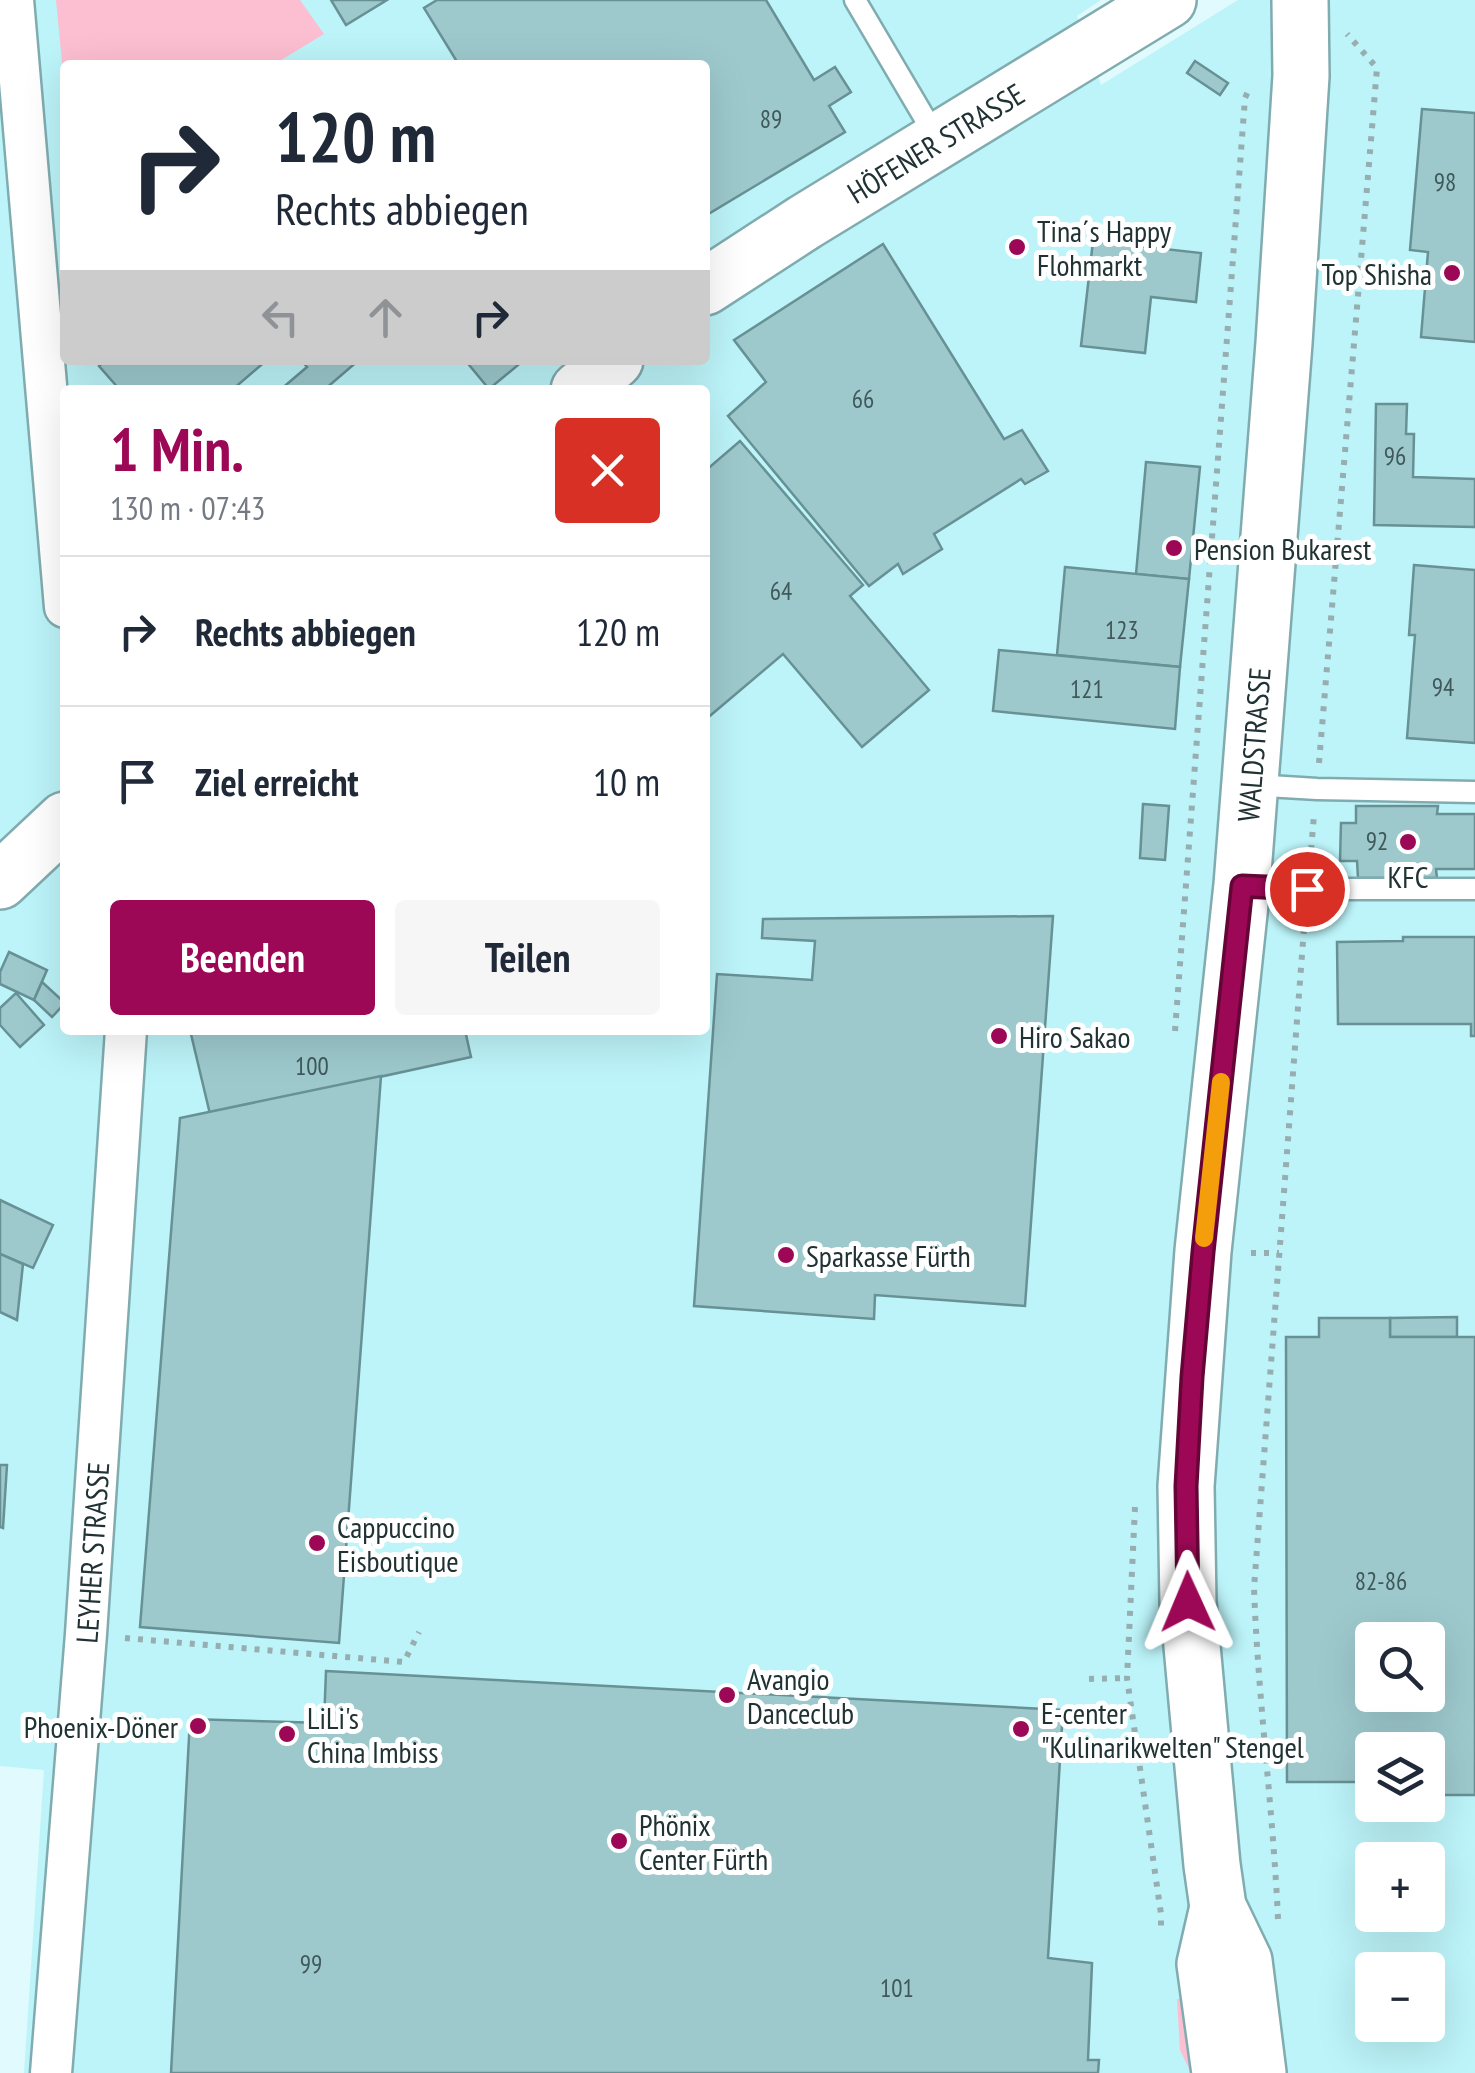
<!DOCTYPE html>
<html lang="de">
<meta charset="utf-8">
<style>
body{margin:0;font-family:"PT Sans Narrow",sans-serif;background:#f6f6f7;color:#1f2937;height:100vh;display:flex;flex-direction:column;font-size:38px;white-space:nowrap}
*{box-sizing:border-box;margin:0}
p{font-size:32px;color:#747a83}
.icon{flex:none;width:55px;height:55px;fill:none;stroke:currentColor;stroke-width:2;stroke-linecap:round;stroke-linejoin:round}
.map{position:relative;flex:1;overflow:hidden}
.sheet{position:absolute;left:60px;top:385px;width:650px;height:650px;display:flex;flex-direction:column;background:#fff;border-radius:10px;box-shadow:0 10px 40px #0002}
.sheet>*{flex:none}
.banner{position:absolute;left:60px;top:60px;width:650px;height:305px;border-radius:10px;box-shadow:0 10px 40px #0002;background:#fff;color:#1f2937;overflow:hidden}
.tools{position:absolute;left:1355px;top:1622px;display:grid;gap:20px}
.tools a{display:grid;place-items:center;width:90px;height:90px;border-radius:10px;background:#fff;box-shadow:0 10px 40px #0002;font-size:50px}
.pin{position:absolute;display:grid;place-items:center;width:85px;height:85px;color:#fff;margin:-42px;border:5px solid #fff;border-radius:50%;box-shadow:0 2px 10px #0007}
.me{position:absolute;width:110px;margin:-55px;rotate:359deg;stroke-linejoin:round;filter:drop-shadow(0 0 8px #0008)}
.turn{display:flex;align-items:center;gap:35px;height:210px;padding:0 50px;font-size:45px}
.turn .icon{width:130px;height:130px;stroke-width:2.5}
.turn b{display:block;font-size:70px;line-height:85px}
.lanes{display:flex;align-items:center;height:95px;padding:0 50px;background:#0003;justify-content:center;gap:50px;direction:ltr}
.lanes .off{opacity:.35}
.round{display:grid;place-items:center;flex:none;width:105px;height:105px;border-radius:10px;background:#f6f6f7}
.head{display:flex;align-items:center;justify-content:space-between;height:170px;padding:0 50px}
h1{font-size:60px;font-weight:700;line-height:75px;color:#9c0855}
.primary-button{display:flex;gap:20px;margin-top:auto;padding:20px 50px}
.primary-button a{flex:1;height:115px;border-radius:10px;background:#9c0855;color:#fff;font-size:40px;font-weight:700;line-height:115px;text-align:center}
.primary-button a+a{background:#f6f6f7;color:#1f2937}
ul{padding:0;list-style:none}
li{display:flex;align-items:center;gap:30px;height:150px;padding:0 50px;border-top:2px solid #e0e1e3}
li div{flex:1}
li b{display:block;font-size:38px}
li em{font-style:normal}
.map>svg:first-child{display:block}
.built{fill:#bcf4f9;fill-rule:evenodd}
.green{fill:#fcbed1}
.building{fill:#9dc9cd;stroke:#679195;stroke-width:2.5;fill-rule:evenodd}
.lines{fill:none;stroke-linecap:round;stroke-linejoin:round}
.lane-casing{stroke:#80acb0;stroke-width:25}
.street-casing{stroke:#80acb0;stroke-width:45}
.secondary-casing{stroke:#80acb0;stroke-width:60}
.path{stroke:#97aeb0;stroke-width:6;stroke-dasharray:5 8;stroke-linecap:butt}
.lane{stroke:#fff;stroke-width:20}
.street{stroke:#fff;stroke-width:40}
.secondary{stroke:#fff;stroke-width:55}
.route-casing{stroke:#650537;stroke-width:25}
.route{stroke:#9c0855;stroke-width:18}
.slow{stroke:#f59e0b;stroke-width:18}
.poi-dot{fill:#9c0855;stroke:#fff;stroke-width:4}
.labels{text-anchor:middle;dominant-baseline:central;stroke-width:10;stroke-linejoin:round;paint-order:stroke}
.number-label{font-size:25px;fill:#40585a}
.street-label{font-size:30px;fill:#213234;stroke:#fff}
.poi-label{font-size:30px;fill:#213234;stroke:#fff;text-anchor:start}
</style>
<div class="map">
<svg width="1475" height="2073" viewBox="0 0 1475 2073">
<rect width="100%" height="100%" fill="#e0fafd"/>
<!-- built -->
<path class="built" d="M0,0H1101L1077,16L1101,85L1238,0H1475V2073H24L44,1770L0,1766ZM65,65H705V360H65ZM65,390H705V1030H65ZM1372,1640H1428V1695H1372ZM1372,1750H1428V1805H1372ZM1372,1860H1428V1915H1372ZM1372,1970H1428V2025H1372Z"/>
<!-- green -->
<g class="green">
<path d="M56,0H300L324,34L273,65H65V93Z"/>
<path d="M1197,1998L1210,2073H1191L1180,2050L1177,1999Z"/>
</g>
<!-- building -->
<g class="building">
<path d="M331,0H387L346,25Z"/>
<path d="M437,0H766L814,80L835,67L851,92L829,106L845,132L705,216V65H459L424,8Z"/>
<path d="M1195,61L1228,83L1220,95L1187,73Z"/>
<path d="M1422,109L1475,113V342L1421,337L1428,252L1410,250Z"/>
<path d="M1093,241L1201,253L1196,302L1151,297L1145,353L1081,346Z"/>
<path d="M883,244L1004,439L1022,430L1048,471L1025,484L1021,479L934,534L942,549L903,574L898,564L869,586L728,416L766,382L734,340Z"/>
<path d="M105,360H267L232,390H120L99,366Z"/>
<path d="M301,360H359L324,390H280L307,367Z"/>
<path d="M465,360H524L489,389Z"/>
<path d="M1376,404H1407L1406,434H1414L1413,477L1475,479V527L1374,525Z"/>
<path d="M740,441L863,585L850,596L929,690L862,747L783,654L705,720V471Z"/>
<path d="M1146,462L1200,467L1189,579L1136,574Z"/>
<path d="M1414,565L1475,570V743L1407,738L1415,635H1409Z"/>
<path d="M1065,567L1189,579L1180,667L1057,655Z"/>
<path d="M999,650L1180,667L1175,729L993,711Z"/>
<path d="M1143,804L1169,806L1165,860L1140,858Z"/>
<path d="M1356,806H1438L1437,814H1475V869H1436L1437,878H1358L1357,861H1340L1341,823H1356Z"/>
<path d="M1053,916L1025,1306L875,1295L874,1319L694,1306L717,974L812,980L815,941L762,938L763,919Z"/>
<path d="M1403,937H1475V1036H1471V1024H1338L1337,942L1403,941Z"/>
<path d="M9,952L47,970L34,1000L0,984V972Z"/>
<path d="M42,982L65,1003L52,1017L34,1000Z"/>
<path d="M16,993L44,1025L20,1047L0,1025V1008Z"/>
<path d="M190,1030H465L471,1057L210,1114Z"/>
<path d="M381,1076L339,1643L140,1627L180,1118Z"/>
<path d="M0,1200L53,1225L33,1268L0,1254Z"/>
<path d="M0,1254L23,1264L17,1320L0,1312Z"/>
<path d="M1457,1317V1337H1390V1318Z"/>
<path d="M1319,1318H1390V1337H1475V1795H1428V1750H1372V1782H1287L1286,1337H1319ZM1372,1640H1428V1695H1372Z"/>
<path d="M0,1465H7L3,1528L0,1527Z"/>
<path d="M326,1671L1063,1710L1048,1958L1092,1963L1088,2060H1099L1098,2073H171L190,1719L324,1723Z"/>
</g>
<g class="lines">
<defs>
<g id="lane">
<path d="M855,0L937,139"/>
<path d="M1252,785L1317,789L1475,792"/>
<path d="M1244,886L1307,889H1475"/>
</g>
<g id="street">
<path d="M13,0L65,607"/>
<path id="s1" d="M51,2073L86,1634L126,1030"/>
</g>
<g id="secondary">
<path id="s2" d="M705,287L805,222L1168,0"/>
<path d="M579,390L615,360"/>
<path d="M0,881L65,820"/>
<path d="M1218,1907L1205,1964L1220,2073"/>
<path id="s3" d="M1258,2073L1244,1961L1218,1907L1212,1865L1188,1602L1186,1486L1203,1251L1242,885L1284,343L1301,76L1300,0"/>
</g>
</defs>
<!-- lane casing -->
<use href="#lane" class="lane-casing"/>
<!-- street casing -->
<use href="#street" class="street-casing"/>
<!-- secondary casing -->
<use href="#secondary" class="secondary-casing"/>
<!-- path -->
<g class="path">
<path d="M1319,763L1377,68L1347,34"/>
<path d="M1310,863L1314,815"/>
<path d="M1175,1031L1245,98L1250,87"/>
<path d="M1251,1253H1279"/>
<path d="M1135,1507L1127,1678L1161,1914V1932"/>
<path d="M125,1638L404,1662L419,1632"/>
<path d="M1089,1679L1127,1678"/>
<path d="M1278,1919C1273,1808 1258,1699 1254,1588L1305,915"/>
</g>
<!-- lane -->
<use href="#lane" class="lane"/>
<!-- street -->
<use href="#street" class="street"/>
<!-- secondary -->
<use href="#secondary" class="secondary"/>
</g>
<g class="lines">
<defs>
<path id="route" d="M1188,1602L1186,1486L1192,1377L1203,1252L1242,886L1307,889"/>
</defs>
<!-- route casing -->
<use href="#route" class="route-casing"/>
<!-- route -->
<use href="#route" class="route"/>
<!-- slow -->
<path class="slow" d="M1204,1238L1221,1082"/>
</g>
<!-- markers -->
<g class="poi-dot">
<circle cx="1017" cy="247" r="10"/>
<circle cx="1452" cy="273" r="10"/>
<circle cx="1174" cy="548" r="10"/>
<circle cx="1408" cy="842" r="10"/>
<circle cx="999" cy="1036" r="10"/>
<circle cx="786" cy="1255" r="10"/>
<circle cx="317" cy="1543" r="10"/>
<circle cx="727" cy="1695" r="10"/>
<circle cx="198" cy="1726" r="10"/>
<circle cx="1021" cy="1729" r="10"/>
<circle cx="287" cy="1734" r="10"/>
<circle cx="619" cy="1841" r="10"/>
</g>
<g class="labels">
<!-- number labels -->
<g class="number-label">
<text x="771" y="119">89</text>
<text x="1445" y="182">98</text>
<text x="863" y="399">66</text>
<text x="1395" y="456">96</text>
<text x="781" y="591">64</text>
<text x="1122" y="630">123</text>
<text x="1443" y="687">94</text>
<text x="1087" y="689">121</text>
<text x="1377" y="841">92</text>
<text x="312" y="1066">100</text>
<text x="1381" y="1581">82-86</text>
<text x="311" y="1964">99</text>
<text x="897" y="1988">101</text>
</g>
<!-- street labels -->
<g class="street-label">
<text stroke="none"><textPath href="#s2" startOffset="272">HÖFENER STRASSE</textPath></text>
<text stroke="none"><textPath href="#s3" startOffset="1340">WALDSTRASSE</textPath></text>
<text stroke="none"><textPath href="#s1" startOffset="522">LEYHER STRASSE</textPath></text>
</g>
<!-- poi labels -->
<g class="poi-label">
<text x="1037" y="230">Tina´s Happy<tspan x="1037" dy="34">Flohmarkt</tspan></text>
<text x="1432" y="273" text-anchor="end">Top Shisha</text>
<text x="1194" y="548">Pension Bukarest</text>
<text x="1408" y="876" text-anchor="middle">KFC</text>
<text x="1019" y="1036">Hiro Sakao</text>
<text x="806" y="1255">Sparkasse Fürth</text>
<text x="337" y="1526">Cappuccino<tspan x="337" dy="34">Eisboutique</tspan></text>
<text x="747" y="1678">Avangio<tspan x="747" dy="34">Danceclub</tspan></text>
<text x="1041" y="1712">E-center<tspan x="1041" dy="34">"Kulinarikwelten" Stengel</tspan></text>
<text x="307" y="1717">LiLi's<tspan x="307" dy="34">China Imbiss</tspan></text>
<text x="178" y="1726" text-anchor="end">Phoenix-Döner</text>
<text x="639" y="1824">Phönix<tspan x="639" dy="34">Center Fürth</tspan></text>
</g>
</g>
</svg>
<div class="tools">
<a><svg class="icon" aria-label="search" viewBox="0 0 24 24"><circle cx="10" cy="10" r="6"/><path d="M15 15l6 6"/></svg></a>
<a><svg class="icon" aria-label="layers" viewBox="0 0 24 24"><path d="M12 4l9 5-9 5-9-5zM3 14l9 5 9-5"/></svg></a>
<a>+</a>
<a>−</a>
</div>
<div class="pin" style="left:1307px;top:889px;background:#d93025"><svg class="icon" aria-label="arrive" viewBox="0 0 24 24"><path d="M6 21V4h12l-3 4 3 4H6"/></svg></div>
<svg class="me" style="left:1188px;top:1602px" viewBox="-20 -20 40 40"><path d="M0-17L14 15 0 8-14 15z" fill="#9c0855" stroke="#fff" stroke-width="4"/></svg>
<div class="banner">
<div class="turn"><svg class="icon" aria-label="right" viewBox="0 0 24 24"><path d="M7 20v-9h11M14 6l5 5-5 5"/></svg><div><b>120 m</b>Rechts abbiegen</div></div>
<div class="lanes"><svg class="icon off" aria-label="left" viewBox="0 0 24 24"><path d="M17 20v-9H6M10 6l-5 5 5 5"/></svg><svg class="icon off" aria-label="ahead" viewBox="0 0 24 24"><path d="M12 20V5M6 11l6-6 6 6"/></svg><svg class="icon" aria-label="right" viewBox="0 0 24 24"><path d="M7 20v-9h11M14 6l5 5-5 5"/></svg></div>
</div>
<section class="sheet">
<div class="head"><div><h1>1 Min.</h1><p>130 m · 07:43</p></div><a class="round" style="background:#d93025;color:#fff"><svg class="icon" aria-label="close" viewBox="0 0 24 24"><path d="M6 6l12 12M18 6L6 18"/></svg></a></div>
<ul>
<li><svg class="icon" aria-label="right" viewBox="0 0 24 24"><path d="M7 20v-9h11M14 6l5 5-5 5"/></svg><div><b>Rechts abbiegen</b></div><em>120 m</em></li>
<li><svg class="icon" aria-label="arrive" viewBox="0 0 24 24"><path d="M6 21V4h12l-3 4 3 4H6"/></svg><div><b>Ziel erreicht</b></div><em>10 m</em></li>
</ul>
<div class="primary-button"><a>Beenden</a><a>Teilen</a></div>
</section>
</div>
